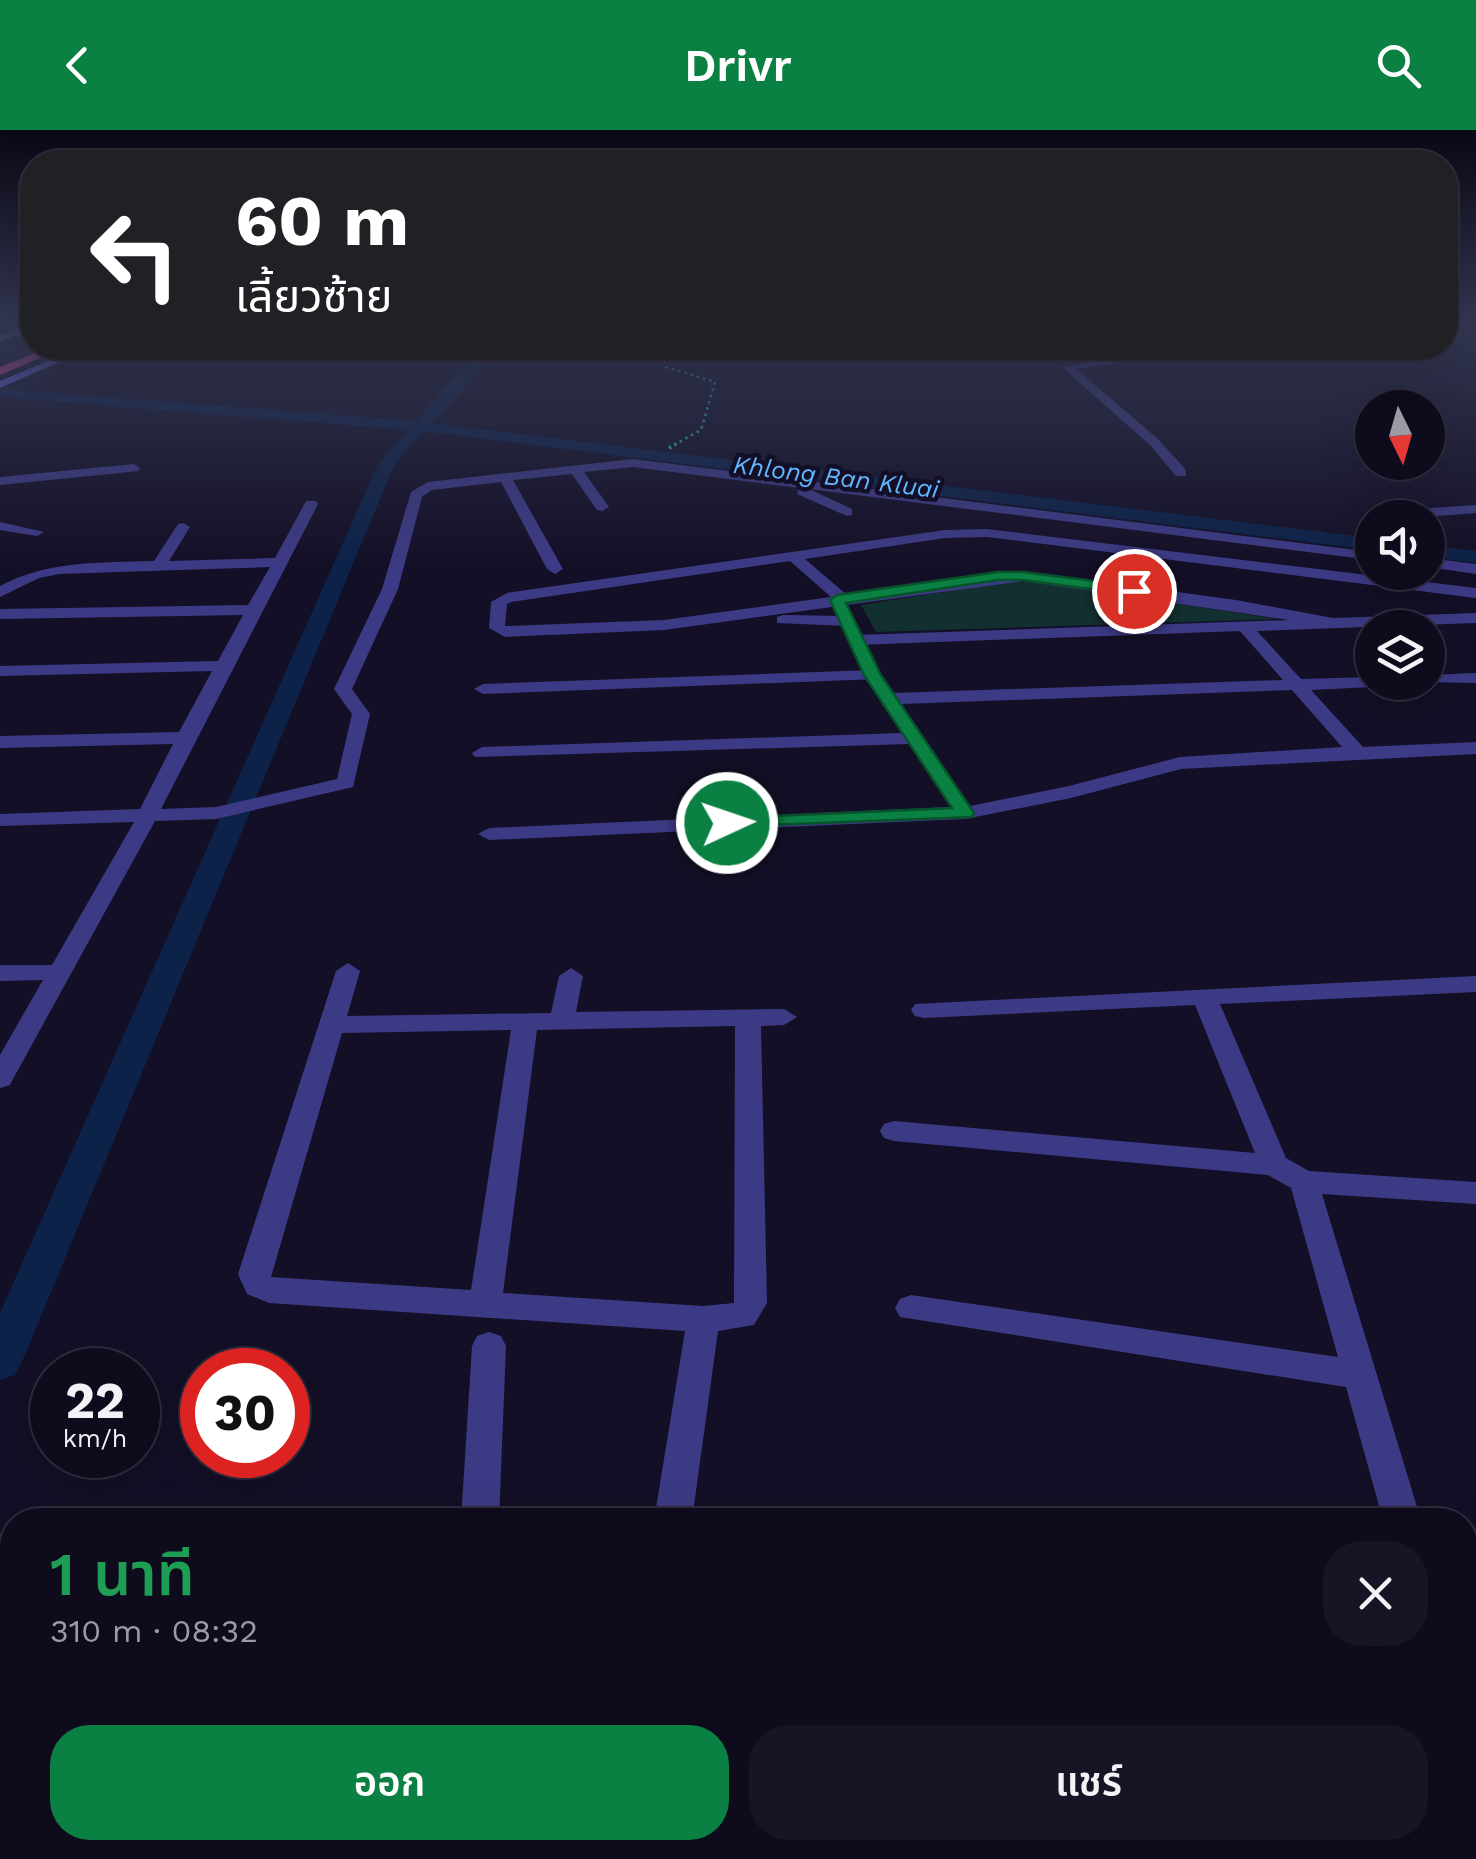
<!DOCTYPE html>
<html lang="th">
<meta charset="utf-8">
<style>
body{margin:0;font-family:"Work Sans","Noto Sans Thai",sans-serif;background:#171425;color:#f1f3f6;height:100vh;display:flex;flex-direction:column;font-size:38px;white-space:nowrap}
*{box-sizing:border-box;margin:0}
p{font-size:32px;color:#9b9ba3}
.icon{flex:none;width:55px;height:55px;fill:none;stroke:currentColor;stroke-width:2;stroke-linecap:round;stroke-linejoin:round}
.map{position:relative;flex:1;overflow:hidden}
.drawer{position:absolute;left:0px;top:1378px;width:1478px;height:352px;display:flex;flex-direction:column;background:#0e0b1c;border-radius:40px 40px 0 0;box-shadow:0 10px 40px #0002,0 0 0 2px #2e2b3b}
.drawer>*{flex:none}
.banner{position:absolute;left:20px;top:20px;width:1438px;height:210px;border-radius:40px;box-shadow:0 10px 40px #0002,0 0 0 2px #2e2b3b;background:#202124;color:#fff;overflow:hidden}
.needle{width:65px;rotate:175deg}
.tools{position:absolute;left:1355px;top:260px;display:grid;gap:20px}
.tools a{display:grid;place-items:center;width:90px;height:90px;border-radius:50%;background:#0e0b1c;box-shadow:0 10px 40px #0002,0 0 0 2px #2e2b3b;font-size:50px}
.speed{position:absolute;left:30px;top:1218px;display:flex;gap:20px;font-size:50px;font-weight:700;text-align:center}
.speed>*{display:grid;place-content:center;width:130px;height:130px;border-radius:50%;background:#0e0b1c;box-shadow:0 10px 40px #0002,0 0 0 2px #2e2b3b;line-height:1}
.speed small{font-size:25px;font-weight:400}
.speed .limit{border:15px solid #d22;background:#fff;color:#111}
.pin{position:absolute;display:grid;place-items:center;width:85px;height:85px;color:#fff;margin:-42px;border:5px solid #fff;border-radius:50%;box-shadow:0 2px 10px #0007}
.me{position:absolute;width:110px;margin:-55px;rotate:87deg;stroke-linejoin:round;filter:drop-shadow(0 0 8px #0008)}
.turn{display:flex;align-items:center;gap:35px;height:210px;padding:0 50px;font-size:45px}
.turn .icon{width:130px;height:130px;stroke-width:2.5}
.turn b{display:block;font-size:70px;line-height:85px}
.round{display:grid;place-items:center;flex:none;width:105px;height:105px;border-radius:40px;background:#171425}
.head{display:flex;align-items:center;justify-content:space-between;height:170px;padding:0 50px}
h1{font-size:60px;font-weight:600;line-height:75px;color:#1e9e55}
.cta{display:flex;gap:20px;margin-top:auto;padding:20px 50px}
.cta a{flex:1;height:115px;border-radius:40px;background:#0b8043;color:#fff;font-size:40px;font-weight:600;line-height:115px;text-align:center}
.cta a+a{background:#171425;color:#f1f3f6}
header{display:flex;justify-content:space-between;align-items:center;height:130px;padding:0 50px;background:#0b8043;color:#fff;font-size:45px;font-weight:600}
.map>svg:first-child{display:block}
.green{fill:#12302f}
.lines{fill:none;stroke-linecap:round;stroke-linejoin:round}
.canal{fill:#0c2248;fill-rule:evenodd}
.path-far1{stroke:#2fb8b0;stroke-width:2.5;stroke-dasharray:2.5 4;stroke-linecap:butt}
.path{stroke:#2fb8b0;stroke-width:4;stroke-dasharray:2.5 4;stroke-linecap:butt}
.lane{fill:#3d3a85;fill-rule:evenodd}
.street{fill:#3d3a85;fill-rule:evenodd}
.secondary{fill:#6f6bff;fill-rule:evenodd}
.highway{fill:#ff4fa3;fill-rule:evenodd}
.route{fill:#0b8043;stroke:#07532c;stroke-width:2.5}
.labels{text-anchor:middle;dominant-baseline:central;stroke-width:9;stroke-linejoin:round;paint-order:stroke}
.far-water-label{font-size:25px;font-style:italic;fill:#62b6ff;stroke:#130f26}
</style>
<header><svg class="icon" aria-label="back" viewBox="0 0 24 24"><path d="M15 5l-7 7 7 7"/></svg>Drivr<svg class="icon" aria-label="search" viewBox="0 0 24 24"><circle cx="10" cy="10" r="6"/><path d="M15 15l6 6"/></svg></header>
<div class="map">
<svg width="1476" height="1729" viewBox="0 0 1476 1729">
<rect width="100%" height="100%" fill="#130f26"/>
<!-- green -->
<path class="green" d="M1006,452H1033L1279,489L876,502L861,475Z"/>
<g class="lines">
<!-- canal -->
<g class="canal">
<path d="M489,218H503L431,293L1372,408V420L423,301L394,335L22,1232L15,1245L0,1250V1183L378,334L408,300L0,267V259L416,291L455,247Z"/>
<path d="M1428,415L1476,421V433L1428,427Z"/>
</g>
<!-- path-far1 -->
<path class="path-far1" d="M660,218L666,237L715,252L701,300L672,316"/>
<!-- path -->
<path class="path" d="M669,318L676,314"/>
<!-- lane -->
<g class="lane">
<path d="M81,218L158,221L155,223Z"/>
<rect x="760" y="1718" width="22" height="11"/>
</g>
<!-- street -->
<g class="street">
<path d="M0,194H32V198Z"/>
<path d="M1132,218H1142L1134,230L1076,239L1158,309L1186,340V346H1176L1150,315L1062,237L1127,225Z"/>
<path d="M633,329L1372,422V430L809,359L852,379V385L847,386L797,364L799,358L633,337L584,342L609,377L602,381L597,380L572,344L513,350L563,439L555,444L547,439L501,352L432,360L422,367L398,459L352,559L370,584L353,657L216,689L155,691L13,949L10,955L0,958V925L43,850L0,851V835H52L134,692L0,696V684L140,679L173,614L0,618V606L179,602L212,541L0,546V536L218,531L243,485L0,489V479L248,475L270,437L59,444L39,448L0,467V456C49,430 99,433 154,431L178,394L183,393L190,397L169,431L275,428L306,371H316L318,374L161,679L216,677L337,649L352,584L334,559L382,459L411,362L428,352Z"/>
<path d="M134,334L140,338L139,341L0,355V347Z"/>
<path d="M1476,375V383L1411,388L1394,384L1401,380Z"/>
<path d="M0,392L44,402L37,406L0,400Z"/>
<path d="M987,399L1476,458V468L987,407L945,408L805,429L847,465L1023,441L1236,470L1333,488L1476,483V493L1257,501L1301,549L1372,547V552H1381L1372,557L1311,560L1363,617L1476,612V624L1181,639L1071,668L965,689L489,710L478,704L489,698L951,677L909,614L475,627L472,623L482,617L902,603L873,559L882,554L894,563L1283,550L1240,501L856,515L848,510L856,505L1289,490L1023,451L664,500L505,507L489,498L491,472L507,463L945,400ZM790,431L831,467L664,490L505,496L507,474L511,472ZM1292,560L1342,617L1180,627L1069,656L970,676L901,574Z"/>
<path d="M1428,428L1476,434V444L1428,437Z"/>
<path d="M783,485L847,486L855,491L847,496L777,493V487Z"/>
<path d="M872,540L881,545L878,549L483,564L474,559L483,554Z"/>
<path d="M1476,543V553L1421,552H1428V545Z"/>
<path d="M348,833L360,841L347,886L551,883L559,846L571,838L583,846L576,882L784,879L797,887L784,895L761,896L767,1173L754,1195L718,1201L692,1390H654L685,1201L269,1173L247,1164L238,1144L336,841ZM735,896L734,1173L703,1176L503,1163L537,900ZM511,900L471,1160L271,1147L342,903Z"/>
<path d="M1476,846V862L1220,874L1286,1028L1309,1041L1476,1052V1074L1322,1064L1421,1390H1383L1346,1257L900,1187L895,1178L900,1169L911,1165L1338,1227L1291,1058L1268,1045L894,1011L884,1008L880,1001L884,994L894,991L1255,1023L1195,875L924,888L915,886L911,880L915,874Z"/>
<path d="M489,1202L501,1206L506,1216L499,1390H461L472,1216L477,1206Z"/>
</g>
<!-- secondary -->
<g class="secondary">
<path d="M32,194V199L0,212V206Z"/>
<path d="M79,218H91L0,258V251Z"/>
<path d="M1465,1593L1476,1594V1636L1465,1635Z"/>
<path d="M354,1718H401L397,1729H350Z"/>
</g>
<!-- highway -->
<path class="highway" d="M48,218H63L0,245V237Z"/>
</g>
<!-- sky -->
<linearGradient id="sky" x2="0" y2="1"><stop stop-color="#0a0815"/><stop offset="0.44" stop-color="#333752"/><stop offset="1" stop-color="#333752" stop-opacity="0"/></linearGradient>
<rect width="1476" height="436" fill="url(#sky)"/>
<!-- route -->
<path class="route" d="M998,442H1023L1134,456L1141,461L1134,465L1023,450H998L846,473L881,545L974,683L972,687L720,697L717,693L727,688L952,678L864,545L830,470L837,465Z"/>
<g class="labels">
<!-- far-water labels -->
<g class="far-water-label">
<text transform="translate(836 347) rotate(7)">Khlong Ban Kluai</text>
</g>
</g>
</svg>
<div class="tools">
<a><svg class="needle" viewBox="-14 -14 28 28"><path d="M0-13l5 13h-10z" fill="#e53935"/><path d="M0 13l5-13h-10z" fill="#9b9ba3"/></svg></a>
<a><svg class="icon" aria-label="sound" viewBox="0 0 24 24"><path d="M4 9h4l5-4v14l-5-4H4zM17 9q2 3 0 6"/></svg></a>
<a><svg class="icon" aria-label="layers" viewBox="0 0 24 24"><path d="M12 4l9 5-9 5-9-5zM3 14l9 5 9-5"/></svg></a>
</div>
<div class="speed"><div>22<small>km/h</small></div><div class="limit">30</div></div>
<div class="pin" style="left:1134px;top:461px;background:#d93025"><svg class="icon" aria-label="arrive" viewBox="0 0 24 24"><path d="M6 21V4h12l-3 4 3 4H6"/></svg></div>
<svg class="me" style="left:727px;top:693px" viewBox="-20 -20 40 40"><circle r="17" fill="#0b8043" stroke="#fff" stroke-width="3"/><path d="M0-11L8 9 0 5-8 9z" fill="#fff"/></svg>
<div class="banner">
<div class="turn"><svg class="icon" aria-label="left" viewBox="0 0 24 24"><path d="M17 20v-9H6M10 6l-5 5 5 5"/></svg><div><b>60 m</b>เลี้ยวซ้าย</div></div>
</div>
<section class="drawer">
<div class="head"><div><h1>1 นาที</h1><p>310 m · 08:32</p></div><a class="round"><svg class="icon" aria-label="close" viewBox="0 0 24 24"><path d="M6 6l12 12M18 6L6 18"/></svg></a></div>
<div class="cta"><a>ออก</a><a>แชร์</a></div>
</section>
</div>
